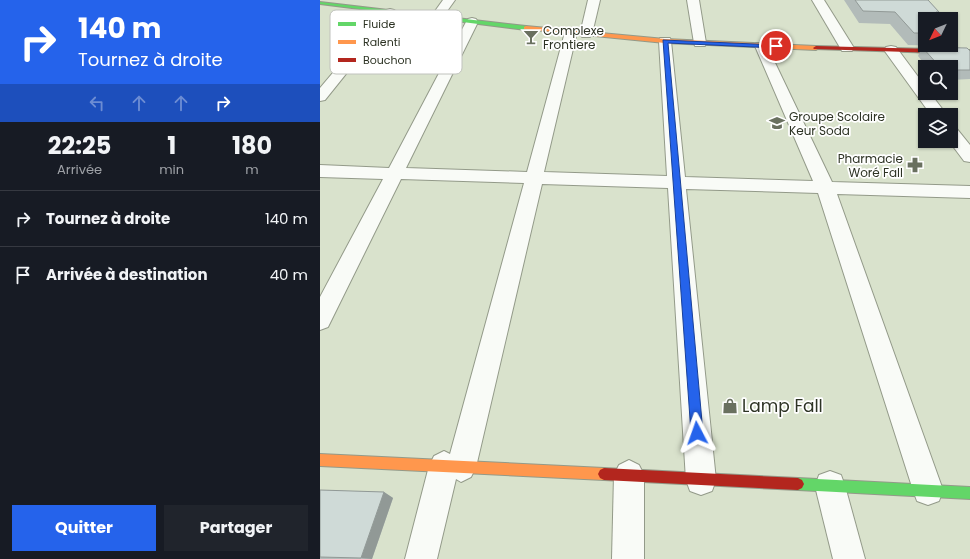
<!DOCTYPE html>
<html lang="fr">
<meta charset="utf-8">
<style>
body{margin:0;font-family:Poppins,sans-serif;background:#20242c;color:#f1f3f6;height:100vh;display:flex;flex-direction:column;font-size:15px;white-space:nowrap}
*{box-sizing:border-box;margin:0}
p{font-size:13px;color:#9ea1a6}
.icon{flex:none;width:22px;height:22px;fill:none;stroke:currentColor;stroke-width:2;stroke-linecap:round;stroke-linejoin:round}
.map{position:relative;flex:1;overflow:hidden}
.panel{display:flex;flex-direction:column;background:#171b24;width:320px}
.panel>*{flex:none}
.hud{background:#2563eb;color:#fff;overflow:hidden}
.needle{width:26px;rotate:227deg}
.tools{position:absolute;left:598px;top:12px;display:grid;gap:8px}
.tools a{display:grid;place-items:center;width:40px;height:40px;border-radius:0px;background:#171b24;box-shadow:0 1px 3px #0004;font-size:20px}
.pin{position:absolute;display:grid;place-items:center;width:34px;height:34px;color:#fff;margin:-17px;border:2px solid #fff;border-radius:50%;box-shadow:0 1px 4px #0007}
.me{position:absolute;width:44px;margin:-22px;rotate:356deg;stroke-linejoin:round;filter:drop-shadow(0 0 3px #0008)}
.turn{display:flex;align-items:center;gap:14px;height:84px;padding:0 12px;font-size:18px}
.turn .icon{width:52px;height:52px;stroke-width:2.5}
.turn b{display:block;font-size:28px;line-height:34px}
.lanes{display:flex;align-items:center;height:38px;padding:0 12px;background:#0003;justify-content:center;gap:20px;direction:ltr}
.lanes .off{opacity:.35}
.eta{display:flex;justify-content:space-evenly;align-items:center;height:68px;text-align:center}
.eta b{font-size:24px;font-weight:700;line-height:28px}
.primary-button{display:flex;gap:8px;margin-top:auto;padding:8px 12px}
.primary-button a{flex:1;height:46px;border-radius:0px;background:#2563eb;color:#fff;font-size:16px;font-weight:700;line-height:46px;text-align:center}
.primary-button a+a{background:#20242c;color:#f1f3f6}
ul{padding:0;list-style:none}
li{display:flex;align-items:center;gap:12px;height:56px;padding:0 12px;border-top:1px solid #363941}
li div{flex:1}
li b{display:block;font-size:15px}
li em{font-style:normal}
main{display:flex;flex:1;min-height:0}
.map>svg:first-child{display:block}
.lines{fill:none;stroke-linecap:round;stroke-linejoin:round}
.street-casing{stroke:#939a89;stroke-width:2}
.fast-casing{stroke:#939a89;stroke-width:2}
.slow-casing{stroke:#939a89;stroke-width:2}
.jam-casing{stroke:#939a89;stroke-width:2}
.street{fill:#f9fbf7;fill-rule:evenodd}
.fast{fill:#63d668;fill-rule:evenodd}
.slow{fill:#ff974d;fill-rule:evenodd}
.jam{fill:#b3261e;fill-rule:evenodd}
.wall{fill:#b2bbb9}
.shaded-wall{fill:#919996}
.building{fill:#cfdad7;stroke:#919996}
.route{fill:#2563eb;stroke:#184099}
.labels{text-anchor:middle;dominant-baseline:central;stroke-width:3.5;stroke-linejoin:round;paint-order:stroke}
.far-poi-label{font-size:12px;fill:#2d3324;stroke:#fff;text-anchor:start}
.near-poi-label{font-size:17px;fill:#2d3324;stroke:#fff;text-anchor:start}
.key{fill:#fff;stroke:#c0c2bd;stroke-width:1}
.key-label{font-size:11px;fill:#2d3324}
</style>
<main>
<section class="panel">
<div class="hud">
<div class="turn"><svg class="icon" aria-label="right" viewBox="0 0 24 24"><path d="M7 20v-9h11M14 6l5 5-5 5"/></svg><div><b>140 m</b>Tournez à droite</div></div>
<div class="lanes"><svg class="icon off" aria-label="left" viewBox="0 0 24 24"><path d="M17 20v-9H6M10 6l-5 5 5 5"/></svg><svg class="icon off" aria-label="ahead" viewBox="0 0 24 24"><path d="M12 20V5M6 11l6-6 6 6"/></svg><svg class="icon off" aria-label="ahead" viewBox="0 0 24 24"><path d="M12 20V5M6 11l6-6 6 6"/></svg><svg class="icon" aria-label="right" viewBox="0 0 24 24"><path d="M7 20v-9h11M14 6l5 5-5 5"/></svg></div>
</div>
<div class="eta">
<div><b>22:25</b><p>Arrivée</p></div>
<div><b>1</b><p>min</p></div>
<div><b>180</b><p>m</p></div>
</div>
<ul>
<li><svg class="icon" aria-label="right" viewBox="0 0 24 24"><path d="M7 20v-9h11M14 6l5 5-5 5"/></svg><div><b>Tournez à droite</b></div><em>140 m</em></li>
<li><svg class="icon" aria-label="arrive" viewBox="0 0 24 24"><path d="M6 21V4h12l-3 4 3 4H6"/></svg><div><b>Arrivée à destination</b></div><em>40 m</em></li>
</ul>
<div class="primary-button"><a>Quitter</a><a>Partager</a></div>
</section>
<div class="map">
<svg width="650" height="559" viewBox="0 0 650 559">
<rect width="100%" height="100%" fill="#d9e2cc"/>
<g class="lines">
<defs>
<g id="street">
<path d="M123,0H135L120,21H112L110,18Z"/>
<path d="M268,0H280L272,34L270,37H262L260,34Z"/>
<path d="M367,0H379L386,43L385,46H375L374,43Z"/>
<path d="M492,0H504L534,48L532,51H522Z"/>
<path d="M70,9L74,10L76,12L74,14L5,100L0,101V88L66,10Z"/>
<path d="M152,18L156,19L158,22L86,168L207,172L245,32L247,29H255L257,32L224,172L347,176L339,41L340,38H350L351,41L365,177L493,181L435,46L436,43H446L447,46L512,182L650,186V198L517,194L623,490L619,501L608,505L597,501L593,490L498,193L366,189L396,480L392,491L381,495L370,491L366,480L348,188L222,184L156,467L151,477L141,482L136,479L117,559H85L109,466L114,456L124,451L130,454L204,183L81,179L8,327L0,330V297L63,179L0,177V165L69,168L146,22L148,19Z"/>
<path d="M571,46L576,47L605,86V93H610L627,115H611L564,50L566,47Z"/>
<path d="M631,127L637,129L650,145V162L644,161L629,141H631Z"/>
<path d="M309,460L319,465L324,475V559H292L294,475L299,465Z"/>
<path d="M510,471L521,475L525,486L545,559H513L495,486L499,475Z"/>
</g>
<g id="fast">
<path d="M0,2L206,26L209,28L206,30L0,4Z"/>
<path d="M478,478L650,487V499L478,490L474,488L472,484L474,480Z"/>
</g>
<g id="slow">
<path d="M206,26L345,39L496,46L499,48L496,50L345,43L204,29V27Z"/>
<path d="M0,454L284,468L288,470L290,474L288,478L284,480L0,466Z"/>
</g>
<g id="jam">
<path d="M496,46L650,50V54L494,49L493,48Z"/>
<path d="M284,468L478,478L482,480L484,484L482,488L478,490L284,480L280,478L278,474L280,470Z"/>
</g>
</defs>
<!-- street casing -->
<use href="#street" class="street-casing"/>
<!-- fast casing -->
<use href="#fast" class="fast-casing"/>
<!-- slow casing -->
<use href="#slow" class="slow-casing"/>
<!-- jam casing -->
<use href="#jam" class="jam-casing"/>
<!-- street -->
<use href="#street" class="street"/>
<!-- fast -->
<use href="#fast" class="fast"/>
<!-- slow -->
<use href="#slow" class="slow"/>
<!-- jam -->
<use href="#jam" class="jam"/>
</g>
<!-- wall -->
<g class="wall">
<path d="M524,0H608L619,12L618,14L605,19V45H631V27L638,34L632,46L588,45L570,24L539,23Z"/>
<path d="M602,47L650,51V79L631,80V67H607L598,56Z"/>
<path d="M0,490L64,492L73,498L52,559H0Z"/>
</g>
<!-- shaded-wall -->
<path class="shaded-wall" d="M64,492L73,498L52,559L41,558Z"/>
<!-- building -->
<g class="building">
<path d="M535,0H608L619,12H616L623,19H605V33H594L575,12L543,11Z"/>
<path d="M631,27L638,34L631,33Z"/>
<path d="M602,47L647,48L650,51V70H631V67H620Z"/>
<path d="M0,490L64,492L41,558L0,557Z"/>
</g>
<!-- route -->
<path class="route" d="M343,40L456,45L458,46L456,48L348,43L383,433L381,437L377,438L373,437L371,433Z"/>
<!-- icons -->
<defs>
<symbol id="bar-bare" viewBox="-9 -9 18 18"><path d="M-6-5H6L.8 .8V4.5H3.5V6h-7V4.5H-.8V.8Z" fill="#69705f" stroke="#fff" stroke-width="2.5" paint-order="stroke"/></symbol>
<symbol id="school-bare" viewBox="-9 -9 18 18"><path d="M0-5L7-2L0 1L-7-2ZM-4 1L0 2.5L4 1V4Q0 6-4 4Z" fill="#69705f" stroke="#fff" stroke-width="2.5" paint-order="stroke"/></symbol>
<symbol id="pharmacy-bare" viewBox="-9 -9 18 18"><path d="M-2-6h4v4h4v4h-4v4h-4v-4h-4v-4h4Z" fill="#69705f" stroke="#fff" stroke-width="2.5" paint-order="stroke"/></symbol>
<symbol id="shop-bare" viewBox="-9 -9 18 18"><path d="M-5-2.5h2.3a2.7 3.5 0 0 1 5.4 0H5L5.5 6h-11ZM-1.5-2.5h3a1.5 2.3 0 0 0-3 0Z" fill="#69705f" stroke="#fff" stroke-width="2.5" paint-order="stroke"/></symbol>
</defs>
<g fill-rule="evenodd">
<use href="#bar-bare" x="200" y="26" width="22" height="22"/>
<use href="#school-bare" x="446" y="112" width="22" height="22"/>
<use href="#pharmacy-bare" x="584" y="154" width="22" height="22"/>
<use href="#shop-bare" x="399" y="395" width="22" height="22"/>
</g>
<g class="labels">
<!-- far-poi labels -->
<g class="far-poi-label">
<text x="223" y="30">Complexe<tspan x="223" dy="14">Frontiere</tspan></text>
<text x="469" y="116">Groupe Scolaire<tspan x="469" dy="14">Keur Soda</tspan></text>
<text x="583" y="158" text-anchor="end">Pharmacie<tspan x="583" dy="14">Woré Fall</tspan></text>
</g>
<!-- near-poi labels -->
<g class="near-poi-label">
<text x="422" y="406">Lamp Fall</text>
</g>
</g>
<!-- legend -->
<rect x="10" y="10" width="132" height="64" rx="6" class="key"/>
<rect x="18" y="22" width="18" height="4" fill="#63d668"/>
<rect x="18" y="40" width="18" height="4" fill="#ff974d"/>
<rect x="18" y="58" width="18" height="4" fill="#b3261e"/>
<g class="key-label">
<text x="43" y="28">Fluide</text>
<text x="43" y="46">Ralenti</text>
<text x="43" y="64">Bouchon</text>
</g>
</svg>
<div class="tools">
<a><svg class="needle" viewBox="-14 -14 28 28"><path d="M0-13l5 13h-10z" fill="#e53935"/><path d="M0 13l5-13h-10z" fill="#9ea1a6"/></svg></a>
<a><svg class="icon" aria-label="search" viewBox="0 0 24 24"><circle cx="10" cy="10" r="6"/><path d="M15 15l6 6"/></svg></a>
<a><svg class="icon" aria-label="layers" viewBox="0 0 24 24"><path d="M12 4l9 5-9 5-9-5zM3 14l9 5 9-5"/></svg></a>
</div>
<div class="pin" style="left:456px;top:46px;background:#d93025"><svg class="icon" aria-label="arrive" viewBox="0 0 24 24"><path d="M6 21V4h12l-3 4 3 4H6"/></svg></div>
<svg class="me" style="left:377px;top:433px" viewBox="-20 -20 40 40"><path d="M0-17L14 15 0 8-14 15z" fill="#2563eb" stroke="#fff" stroke-width="4"/></svg>
</div>
</main>
